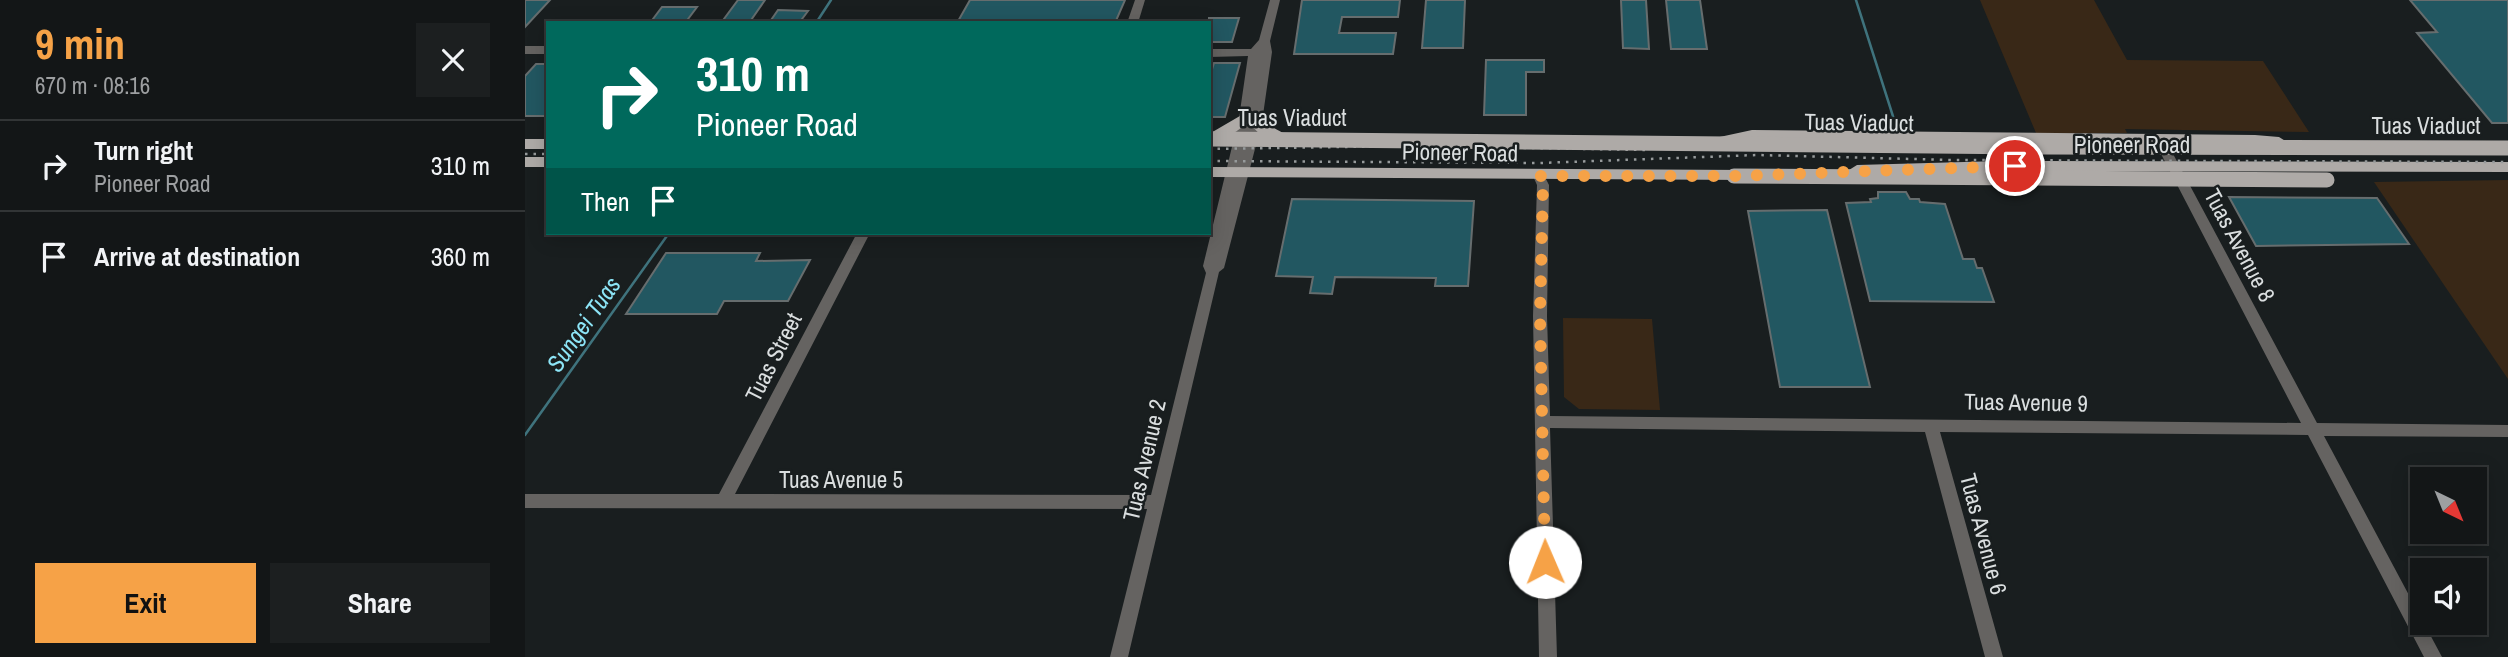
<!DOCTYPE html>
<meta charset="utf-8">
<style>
body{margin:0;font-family:"Archivo Narrow",sans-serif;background:#1c1f20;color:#f1f3f6;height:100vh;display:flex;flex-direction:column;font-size:26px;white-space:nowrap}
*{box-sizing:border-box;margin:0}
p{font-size:23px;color:#9d9fa1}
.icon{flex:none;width:38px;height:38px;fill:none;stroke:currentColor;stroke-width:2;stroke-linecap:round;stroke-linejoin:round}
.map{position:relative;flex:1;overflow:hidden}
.sheet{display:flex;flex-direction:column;background:#131617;width:525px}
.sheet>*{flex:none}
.guide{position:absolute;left:21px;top:21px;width:665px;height:214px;border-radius:0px;box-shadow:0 4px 18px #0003,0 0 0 2px #323536;background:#00695c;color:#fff;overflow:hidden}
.needle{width:46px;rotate:137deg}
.buttons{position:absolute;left:1885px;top:467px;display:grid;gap:14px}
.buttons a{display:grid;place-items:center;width:77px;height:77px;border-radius:0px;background:#131617;box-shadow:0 4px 18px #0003,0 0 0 2px #323536;font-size:35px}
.pin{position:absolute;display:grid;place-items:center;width:60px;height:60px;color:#fff;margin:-30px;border:4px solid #fff;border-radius:50%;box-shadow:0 2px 7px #0007}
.me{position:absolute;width:77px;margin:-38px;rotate:359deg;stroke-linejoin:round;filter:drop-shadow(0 0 5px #0008)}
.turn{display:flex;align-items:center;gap:24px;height:147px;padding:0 35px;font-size:32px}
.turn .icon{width:91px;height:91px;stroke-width:2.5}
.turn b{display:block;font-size:49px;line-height:60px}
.then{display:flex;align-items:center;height:66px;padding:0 35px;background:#0003;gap:14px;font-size:26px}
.round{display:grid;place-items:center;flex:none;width:74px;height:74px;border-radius:0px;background:#1c1f20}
.overview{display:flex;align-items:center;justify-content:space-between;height:119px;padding:0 35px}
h1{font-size:42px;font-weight:700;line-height:52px;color:#f6a247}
.primary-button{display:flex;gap:14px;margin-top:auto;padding:14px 35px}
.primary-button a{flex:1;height:80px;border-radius:0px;background:#f6a247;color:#111;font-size:28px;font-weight:700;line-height:80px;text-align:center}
.primary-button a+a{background:#1c1f20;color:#f1f3f6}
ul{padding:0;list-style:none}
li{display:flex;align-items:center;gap:21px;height:91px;padding:0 35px;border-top:2px solid #323536}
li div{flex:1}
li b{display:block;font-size:26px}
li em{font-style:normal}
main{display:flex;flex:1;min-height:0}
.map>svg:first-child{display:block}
.green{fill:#392817}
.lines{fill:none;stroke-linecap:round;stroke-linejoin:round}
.stream{stroke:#3f737d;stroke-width:2.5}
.building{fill:#225761;stroke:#666d6e;stroke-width:2}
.minor{fill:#656361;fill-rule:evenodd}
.major{fill:#aeaaa7;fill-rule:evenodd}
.rail{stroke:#969a9b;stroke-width:2.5;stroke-dasharray:2.5 6;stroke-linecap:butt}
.major-bridge{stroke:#aeaaa7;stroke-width:15}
.route{stroke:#f6a247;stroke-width:12;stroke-dasharray:0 21.6}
.labels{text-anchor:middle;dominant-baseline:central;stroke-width:5;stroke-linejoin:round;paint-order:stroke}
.street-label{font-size:23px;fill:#dadedf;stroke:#191e1f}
.water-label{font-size:24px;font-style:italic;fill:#8de5f7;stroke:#191e1f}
</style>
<main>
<section class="sheet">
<div class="overview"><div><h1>9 min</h1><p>670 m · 08:16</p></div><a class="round"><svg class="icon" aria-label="close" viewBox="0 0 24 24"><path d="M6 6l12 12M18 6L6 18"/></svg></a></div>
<ul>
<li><svg class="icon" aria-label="right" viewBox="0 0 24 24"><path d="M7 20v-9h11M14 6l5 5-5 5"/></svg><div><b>Turn right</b><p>Pioneer Road</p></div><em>310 m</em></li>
<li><svg class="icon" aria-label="arrive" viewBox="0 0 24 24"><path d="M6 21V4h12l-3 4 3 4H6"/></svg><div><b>Arrive at destination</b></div><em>360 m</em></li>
</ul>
<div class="primary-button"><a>Exit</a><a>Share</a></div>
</section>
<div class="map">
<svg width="1983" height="657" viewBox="0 0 1983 657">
<rect width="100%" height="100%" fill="#191e1f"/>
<!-- green -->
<g class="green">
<path d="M1455,0H1569L1602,60L1738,61L1784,132L1600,129L1602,133H1511Z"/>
<path d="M1983,180V379L1849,182Z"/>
<path d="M1038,318L1127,319L1135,410L1054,409L1039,397Z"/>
</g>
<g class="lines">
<!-- stream -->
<g class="stream">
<path d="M1331,0L1373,132"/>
<path d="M291,23L306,0"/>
<path d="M0,435L144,233"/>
</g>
</g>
<!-- building -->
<g class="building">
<path d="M0,0H25L0,27Z"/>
<path d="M213,0H240L224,23H196Z"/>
<path d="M445,0H600L590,23H432Z"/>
<path d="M777,0H875L873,17H817L814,33H871L868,54H769Z"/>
<path d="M901,0H940L938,48H897Z"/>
<path d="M1096,0H1121L1124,49L1098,48Z"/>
<path d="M1141,0H1175L1182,49H1146Z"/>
<path d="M1885,0H1983V123H1967L1892,33L1912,32Z"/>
<path d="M137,7H172L160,23H125Z"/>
<path d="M253,10L283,11L274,23H244Z"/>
<path d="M684,18H714L707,42H684Z"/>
<path d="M961,60H1019V72H1001V115H959Z"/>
<path d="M689,63H715L700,117H684V79Z"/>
<path d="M11,64H23V116H0V76Z"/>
<path d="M1353,192H1381L1385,199H1394L1395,202L1420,204L1438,259H1449L1452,268H1457L1469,302L1345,301L1321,203L1346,202L1345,199L1353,198Z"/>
<path d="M1704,197L1852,198L1884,244L1731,246Z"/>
<path d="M767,199L949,201L943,286H910L911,278L810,277L807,294L785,293L788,277L751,276Z"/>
<path d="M1302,210L1345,387H1255L1223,211Z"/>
<path d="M141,253H235L231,261L285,260L263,301H199L192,314H101Z"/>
</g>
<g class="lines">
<!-- minor -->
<g class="minor">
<path d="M610,0H620L613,23H602Z"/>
<path d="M745,0H755L745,41L747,52L737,122L699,268L694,272L603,657H585L622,509L0,508V494H194L332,233H345L210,494L626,495L681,273L678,266L714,118L723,56L684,57V49H726L734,40Z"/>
<rect x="0" y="46" width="23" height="8"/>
<path d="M1641,148L1647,152L1792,423L1983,425V437L1799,436L1917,657H1899L1783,435L1415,432L1478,657H1460L1400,432L1025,428L1032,657H1014L1008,316L1012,185L1008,176L1010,173H1018L1024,185L1022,316L1025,416L1776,423L1635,152Z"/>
</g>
<!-- major -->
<g class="major">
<path d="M720,113L727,118H736C746,129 761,132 770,142L767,146C751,149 733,135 724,122L701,139L684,144V134Z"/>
<path d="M1227,130L1730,135L1754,137L1762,142L1754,147L1227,140L1195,147L1187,142L1190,138Z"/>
<rect x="0" y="139" width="23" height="10"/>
<rect x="0" y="157" width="23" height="10"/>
<path d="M1475,161L1983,162V172L1475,171L1332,175L1324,170L1332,165Z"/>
<path d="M684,167L1224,170L1232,175L1224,180L684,177Z"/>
</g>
<!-- rail -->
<g class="rail">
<path d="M684,149L887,146L1122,150"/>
<path d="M0,154H23"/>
<path d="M684,161L1015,163L1232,155L1426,160L1983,162"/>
</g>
<!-- major-bridge -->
<g class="major-bridge">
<path d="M684,139L1518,147L1983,148"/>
<path d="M1209,176L1802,180"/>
</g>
</g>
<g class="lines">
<!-- route -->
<path class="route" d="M1020,562L1015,316L1018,185L1014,176H1209L1490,166"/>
</g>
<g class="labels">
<!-- street labels -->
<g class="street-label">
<text x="767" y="117">Tuas Viaduct</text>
<text transform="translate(1334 122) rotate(1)">Tuas Viaduct</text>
<text x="1901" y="125">Tuas Viaduct</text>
<text x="1607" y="144">Pioneer Road</text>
<text transform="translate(935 152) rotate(1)">Pioneer Road</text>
<text transform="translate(1715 245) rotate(62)">Tuas Avenue 8</text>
<text transform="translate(248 357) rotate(-63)">Tuas Street</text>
<text transform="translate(1501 402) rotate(1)">Tuas Avenue 9</text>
<text transform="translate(619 460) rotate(-77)">Tuas Avenue 2</text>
<text x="316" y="479">Tuas Avenue 5</text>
<text transform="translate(1459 534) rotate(75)">Tuas Avenue 6</text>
</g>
<!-- water labels -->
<g class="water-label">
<text transform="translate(58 324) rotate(-55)">Sungei Tuas</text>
</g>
</g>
</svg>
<div class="buttons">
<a><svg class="needle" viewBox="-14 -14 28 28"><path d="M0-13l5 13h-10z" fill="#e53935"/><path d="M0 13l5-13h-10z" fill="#9d9fa1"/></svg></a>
<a><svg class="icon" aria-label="sound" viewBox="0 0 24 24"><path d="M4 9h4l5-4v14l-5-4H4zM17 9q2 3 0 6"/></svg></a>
</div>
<div class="pin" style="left:1490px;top:166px;background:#d93025"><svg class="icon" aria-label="arrive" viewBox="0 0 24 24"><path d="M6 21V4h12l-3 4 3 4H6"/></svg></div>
<svg class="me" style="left:1020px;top:562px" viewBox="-20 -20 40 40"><circle r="19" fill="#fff"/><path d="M0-13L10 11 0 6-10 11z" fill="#f6a247"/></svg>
<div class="guide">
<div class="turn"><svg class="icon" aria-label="right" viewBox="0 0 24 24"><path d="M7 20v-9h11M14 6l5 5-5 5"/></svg><div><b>310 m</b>Pioneer Road</div></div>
<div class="then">Then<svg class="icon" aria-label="arrive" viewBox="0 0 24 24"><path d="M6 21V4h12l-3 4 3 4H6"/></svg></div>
</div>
</div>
</main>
